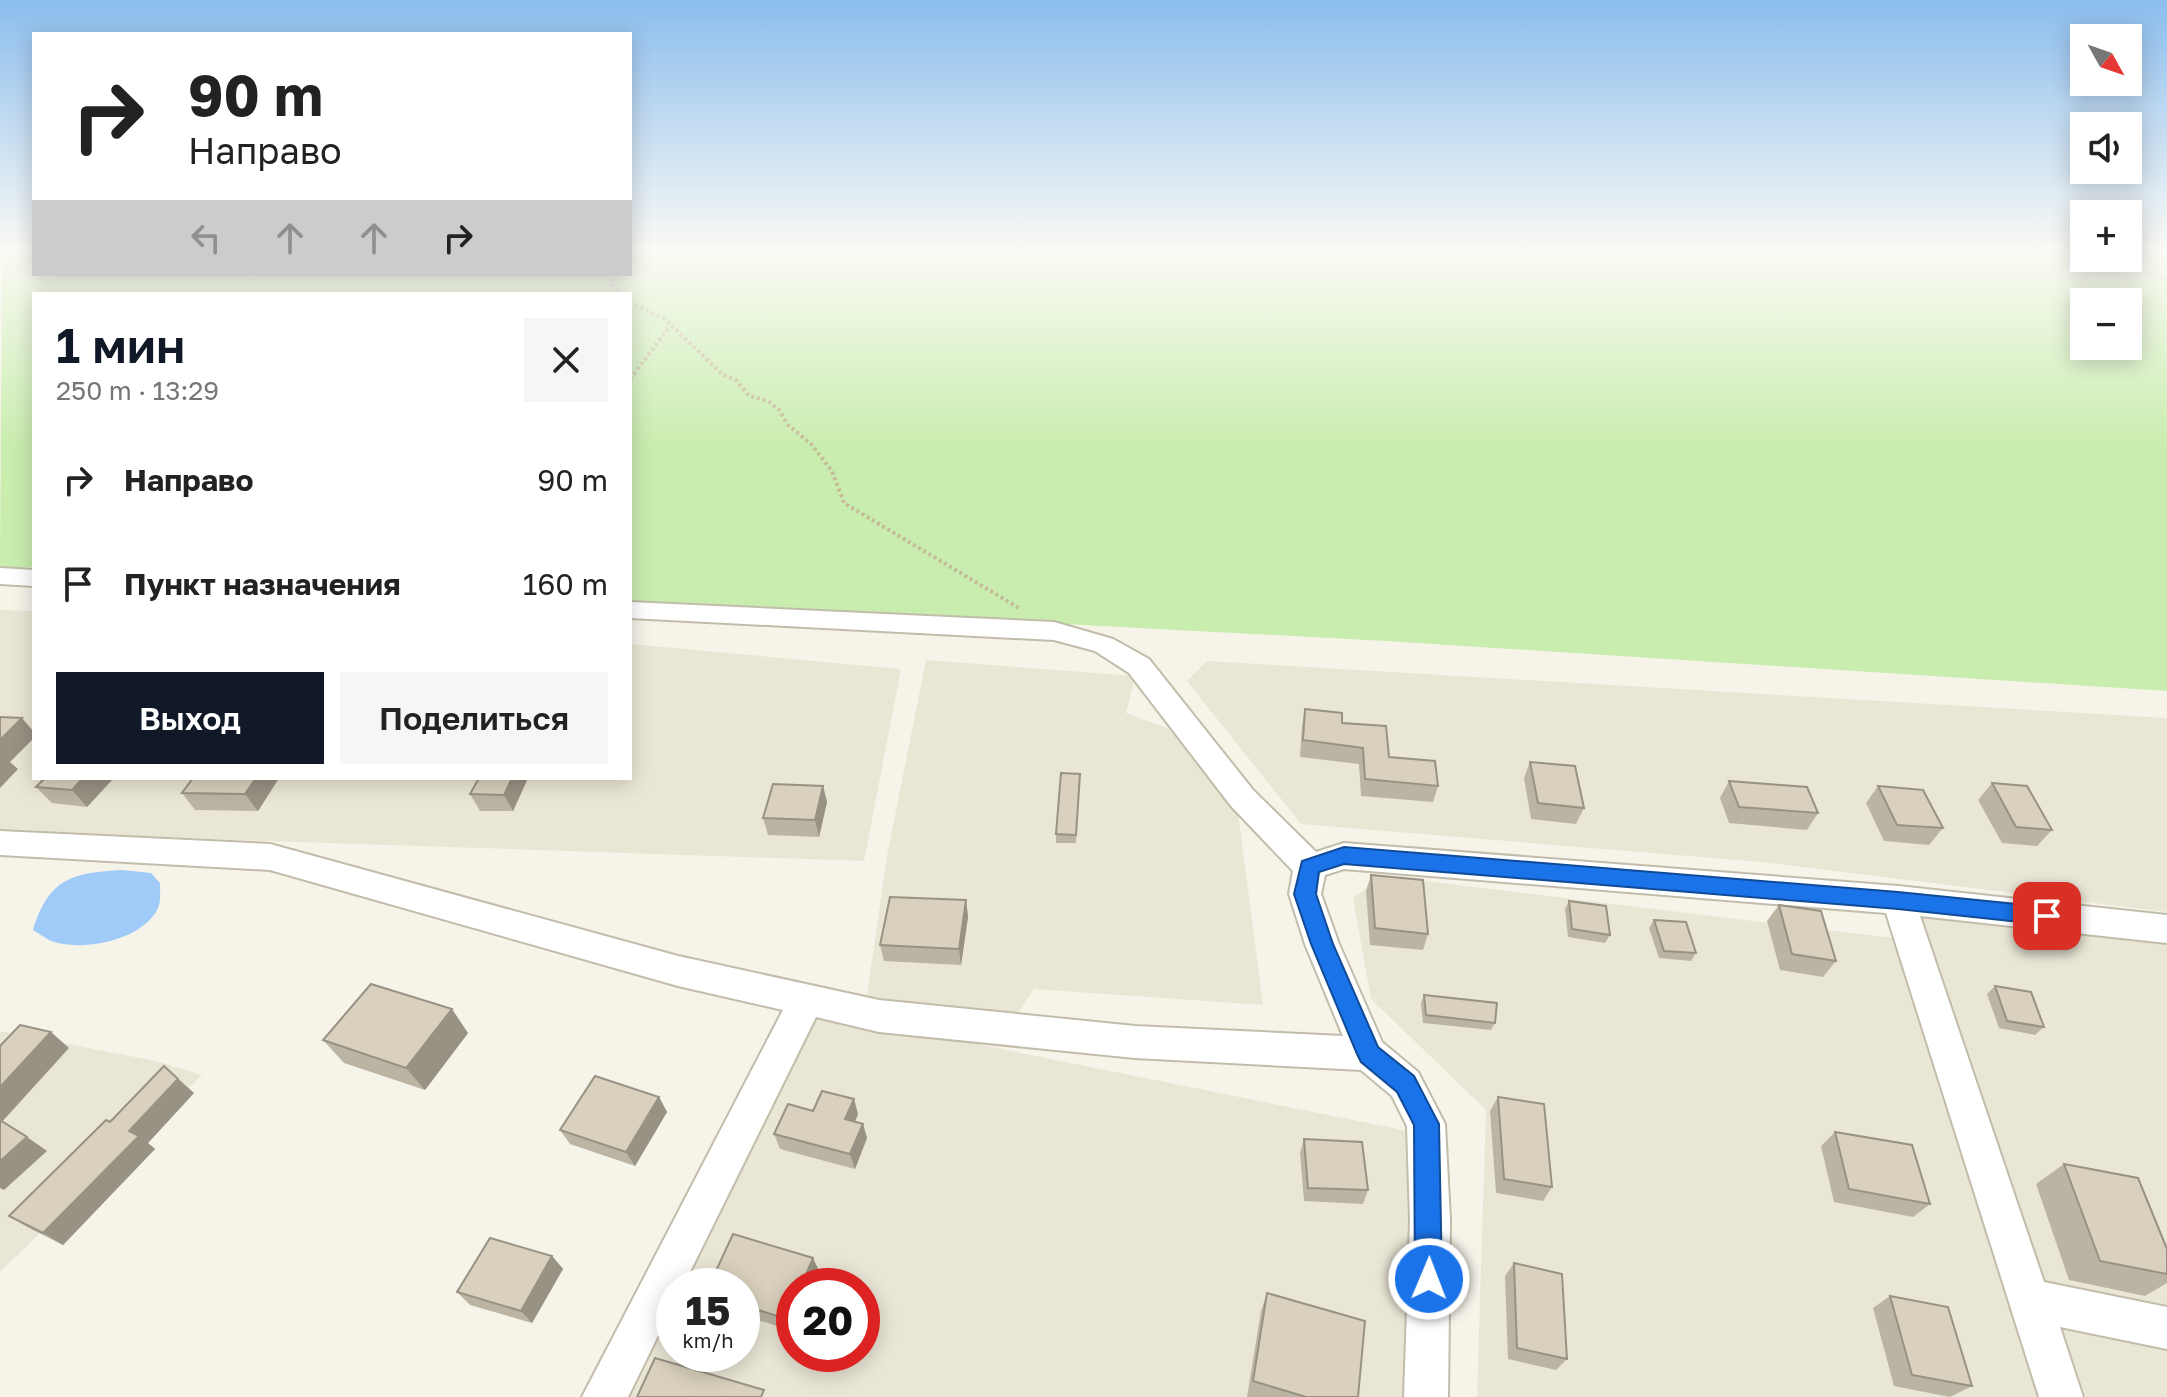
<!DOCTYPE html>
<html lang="ru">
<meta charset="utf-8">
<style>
body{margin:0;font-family:"Golos Text",sans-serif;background:#f6f6f6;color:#222;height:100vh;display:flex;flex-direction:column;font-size:30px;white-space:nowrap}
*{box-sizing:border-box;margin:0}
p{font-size:26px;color:#767676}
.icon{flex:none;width:44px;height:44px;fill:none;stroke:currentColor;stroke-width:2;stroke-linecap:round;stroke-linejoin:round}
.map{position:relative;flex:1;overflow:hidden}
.sheet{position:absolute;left:32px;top:292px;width:600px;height:488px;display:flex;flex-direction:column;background:#fff;border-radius:0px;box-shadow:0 4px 20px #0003}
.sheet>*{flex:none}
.hud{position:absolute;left:32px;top:32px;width:600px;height:244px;border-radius:0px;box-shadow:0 4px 20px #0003;background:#fff;color:#222;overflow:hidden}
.needle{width:52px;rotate:130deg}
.tools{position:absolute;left:2070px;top:24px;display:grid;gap:16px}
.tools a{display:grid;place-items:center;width:72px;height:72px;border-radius:0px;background:#fff;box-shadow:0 4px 20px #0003;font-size:40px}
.speed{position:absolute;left:656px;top:1268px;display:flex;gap:16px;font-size:40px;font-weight:700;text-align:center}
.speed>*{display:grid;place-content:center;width:104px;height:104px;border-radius:50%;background:#fff;box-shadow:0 4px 20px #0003;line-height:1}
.speed small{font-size:20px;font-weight:400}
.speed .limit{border:12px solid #d22;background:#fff;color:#111}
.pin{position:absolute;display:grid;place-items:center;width:68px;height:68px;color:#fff;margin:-34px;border-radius:16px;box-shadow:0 4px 12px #0006}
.me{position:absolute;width:88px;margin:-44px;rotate:1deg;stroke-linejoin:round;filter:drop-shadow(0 0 6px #0008)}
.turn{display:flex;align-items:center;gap:28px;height:168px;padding:0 24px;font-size:36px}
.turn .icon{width:104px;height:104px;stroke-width:2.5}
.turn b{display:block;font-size:56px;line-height:68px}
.lanes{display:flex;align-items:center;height:76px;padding:0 24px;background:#0003;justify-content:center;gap:40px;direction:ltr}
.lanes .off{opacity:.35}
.round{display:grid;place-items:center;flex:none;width:84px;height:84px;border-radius:0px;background:#f6f6f6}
.headline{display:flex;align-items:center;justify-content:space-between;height:136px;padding:0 24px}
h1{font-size:48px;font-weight:600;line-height:60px;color:#111827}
.button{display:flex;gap:16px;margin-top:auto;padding:16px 24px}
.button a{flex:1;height:92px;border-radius:0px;background:#111827;color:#fff;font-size:32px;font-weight:600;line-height:92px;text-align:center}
.button a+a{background:#f6f6f6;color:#222}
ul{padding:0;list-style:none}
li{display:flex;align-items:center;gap:24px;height:104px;padding:0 24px}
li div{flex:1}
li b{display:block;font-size:30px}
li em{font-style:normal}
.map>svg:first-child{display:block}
.residential{fill:#eae6d6;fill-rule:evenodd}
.green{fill:#c9edae;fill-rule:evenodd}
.water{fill:#a0caf7}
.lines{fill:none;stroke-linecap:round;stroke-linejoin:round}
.minor-casing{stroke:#c2bdaa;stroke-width:4}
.path{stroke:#c5bb9a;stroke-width:4;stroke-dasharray:3 3;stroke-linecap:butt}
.minor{fill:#fff;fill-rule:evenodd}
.wall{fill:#bbb4a3}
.shaded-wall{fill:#989284}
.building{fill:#d9d1bd;stroke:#989284;stroke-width:2}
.route{fill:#1a73e8;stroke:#114b97;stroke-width:2}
</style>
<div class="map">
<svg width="2167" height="1397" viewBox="0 0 2167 1397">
<rect width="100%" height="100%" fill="#f6f3e9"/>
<!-- residential -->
<g class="residential">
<path d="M0,610L34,611V778H630V644L901,669L864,861L0,832Z"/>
<path d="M926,660L1135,676L1126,713L1197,739L1238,813L1263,1005L1034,989L1017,1014L866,1002L887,856Z"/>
<path d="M1207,661L2167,718V912L1761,862L1301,824L1187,681Z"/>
<path d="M1384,876L1894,938L2042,1397H1477L1486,1110L1371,999L1353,898Z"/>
<path d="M1898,900L2167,929V1397H2061Z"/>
<path d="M813,1011L1428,1135L1409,1397H628L674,1301V1354H742V1286H681ZM794,1286H862V1354H794Z"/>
<path d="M0,1031L156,1061L202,1075L0,1272Z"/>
</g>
<!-- green -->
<path class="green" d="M2,253H34V274H630V253H2084V258H2128V253H2167V691L1386,641L630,601V294H34V567L0,569ZM2084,302H2128V346H2084Z"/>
<!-- water -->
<path class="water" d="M122,870L151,873L160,883C160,891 161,902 158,908C143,941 79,953 49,940C44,937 38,933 33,930C49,878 72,873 122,870Z"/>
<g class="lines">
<defs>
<g id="minor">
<path d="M0,568L34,570V586L0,584Z"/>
<path d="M630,602L1054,622L1113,639L1149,659L1253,790L1316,852L1344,843L1898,886L2167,915V943L1920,916L2044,1282L2167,1307V1349L2060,1327L2083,1397H2039L1886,913L1344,869L1325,875L1321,894L1339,944L1382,1042L1418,1072L1445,1124L1450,1220L1448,1397H1404L1410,1220L1407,1126L1392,1096L1361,1070L1135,1058L879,1032L816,1017L683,1286H674V1303L628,1397H582L783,1010L678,986L270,870L0,855V831L270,844L678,956L879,1000L1135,1026L1343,1036L1305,944L1289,894L1293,871L1231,806L1129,673L1095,651L1054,640L630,618Z"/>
</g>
</defs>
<!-- minor casing -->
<use href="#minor" class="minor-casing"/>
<!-- path -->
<g class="path">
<path d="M630,254L864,256L1040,253"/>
<path d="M2103,258L2167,280"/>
<path d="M605,274L619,294"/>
<path d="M630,302L666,320L722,374L737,381L749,396L768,401L779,410L788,425L811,444L832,471L844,503L1019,608"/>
<path d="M630,379L670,326"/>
</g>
<!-- minor -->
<use href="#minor" class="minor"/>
</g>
<!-- wall -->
<g class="wall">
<path d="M1305,709L1342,723L1389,757L1438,786L1433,802L1361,796L1359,764L1300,757L1302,726Z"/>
<path d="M1530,762L1584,808L1576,824L1531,819L1524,778Z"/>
<path d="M1080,774L1076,843H1056V834Z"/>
<path d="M279,778L258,811L195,810L182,793Z"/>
<path d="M528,778L513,811H480L470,794Z"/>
<path d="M112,780L87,807L52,803L36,787Z"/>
<path d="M1729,781L1818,813L1807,830L1729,823L1720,798Z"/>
<path d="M1992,783L2052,830L2037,846L2002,843L1978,800Z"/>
<path d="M823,786L827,802L819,837L768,835L763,818Z"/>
<path d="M1878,786L1943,828L1929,845L1884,841L1866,803Z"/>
<path d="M1371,875L1428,934L1423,950L1370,945L1366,891Z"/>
<path d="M966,900L968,917L961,965L884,961L880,945Z"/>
<path d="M1569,901L1610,935L1605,943L1568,937L1565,909Z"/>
<path d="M1779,905L1836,961L1823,977L1780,970L1767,921Z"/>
<path d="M1654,920L1696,953L1691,961L1659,958L1649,928Z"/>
<path d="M1995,986L2044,1027L2035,1035L1999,1028L1987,994Z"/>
<path d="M1424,995L1495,1023L1491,1030L1423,1023L1421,1003Z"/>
<path d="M468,1033L425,1090L344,1063L323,1040Z"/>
<path d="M194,1093L148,1143L155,1149L63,1245L29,1228L9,1216L110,1122Z"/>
<path d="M659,1097L667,1112L635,1166L570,1144L560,1130Z"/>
<path d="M1498,1097L1552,1187L1543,1201L1496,1193L1490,1111Z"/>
<path d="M813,1111L858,1114L855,1122L863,1124L867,1138L855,1169L780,1149L774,1134Z"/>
<path d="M1835,1132L1930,1204L1913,1217L1834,1202L1821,1146Z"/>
<path d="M1304,1139L1368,1190L1363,1204L1304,1201L1300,1153Z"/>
<path d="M2064,1164L2167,1249V1283L2145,1296L2069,1280L2036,1184Z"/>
<path d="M552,1256L563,1269L532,1323L470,1305L457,1292Z"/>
<path d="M813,1258L819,1271L812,1286H794L793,1331L742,1315V1286Z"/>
<path d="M1514,1263L1567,1359L1556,1370L1508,1359L1505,1276Z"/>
<path d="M1267,1293L1358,1397H1247L1261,1311Z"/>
<path d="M1890,1296L1972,1386L1950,1397L1894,1386L1873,1308Z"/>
</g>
<!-- shaded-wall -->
<g class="shaded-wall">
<path d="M22,718L34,732V738L10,762L18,769L0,788V740Z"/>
<path d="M83,778H110L112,780L87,807L72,790Z"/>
<path d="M256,778H279L258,811L245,794Z"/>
<path d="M512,778H528L513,811L504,795Z"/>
<path d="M823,786L827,802L819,837L815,820Z"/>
<path d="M966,900L968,917L961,965L959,949Z"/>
<path d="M452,1009L468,1033L425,1090L406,1068Z"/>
<path d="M51,1032L69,1048L0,1124V1087Z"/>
<path d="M164,1066L194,1093L148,1143L155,1149L63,1245L43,1233L129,1131Z"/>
<path d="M659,1097L667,1112L635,1166L626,1152Z"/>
<path d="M854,1099L858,1114L850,1134L845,1119Z"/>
<path d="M863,1124L867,1138L855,1169L850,1154Z"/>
<path d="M27,1137L47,1151L4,1190L0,1188V1161Z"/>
<path d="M552,1256L563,1269L532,1323L521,1311Z"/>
<path d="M813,1258L819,1271L812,1286H801Z"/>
<path d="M794,1303V1330L793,1331L787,1319Z"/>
</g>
<!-- building -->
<g class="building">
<path d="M1305,709L1342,713V723L1386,726L1389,757L1435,761L1438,786L1365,779L1363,748L1303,740Z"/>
<path d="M0,717L22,718L0,740Z"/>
<path d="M1530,762L1575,766L1584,808L1538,803Z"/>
<path d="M1061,773L1080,774L1076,835L1056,834Z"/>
<path d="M45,778H83L72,790L36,787Z"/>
<path d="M193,778H256L245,794L182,793Z"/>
<path d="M479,778H512L504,795L470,794Z"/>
<path d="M1729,781L1807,787L1818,813L1739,807Z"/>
<path d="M1992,783L2027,786L2052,830L2016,827Z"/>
<path d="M773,784L823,786L815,820L763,818Z"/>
<path d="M1878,786L1923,790L1943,828L1897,825Z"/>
<path d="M1371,875L1423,880L1428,934L1375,928Z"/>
<path d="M890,897L966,900L959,949L880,945Z"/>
<path d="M1569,901L1606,906L1610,935L1572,929Z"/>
<path d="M1779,905L1821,911L1836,961L1792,954Z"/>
<path d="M1654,920L1686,922L1696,953L1664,951Z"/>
<path d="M371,984L452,1009L406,1068L323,1040Z"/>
<path d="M1995,986L2031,992L2044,1027L2007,1021Z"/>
<path d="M1424,995L1497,1003L1495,1023L1426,1015Z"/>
<path d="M20,1025L51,1032L0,1087V1046Z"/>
<path d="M164,1066L178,1079L129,1131L139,1136L43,1233L9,1216L106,1120L110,1122Z"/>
<path d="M595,1076L659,1097L626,1152L560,1130Z"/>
<path d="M822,1091L854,1099L845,1119L863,1124L850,1154L774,1134L788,1104L813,1111Z"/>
<path d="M1498,1097L1544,1104L1552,1187L1504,1179Z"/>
<path d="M0,1120L27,1137L0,1161Z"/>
<path d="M1835,1132L1912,1145L1930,1204L1849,1189Z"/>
<path d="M1304,1139L1362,1142L1368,1190L1308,1188Z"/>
<path d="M2064,1164L2138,1178L2167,1249V1274L2100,1261Z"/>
<path d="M733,1234L813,1258L801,1286H794V1303L787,1319L742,1305V1286H709Z"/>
<path d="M490,1238L552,1256L521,1311L457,1292Z"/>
<path d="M1514,1263L1562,1274L1567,1359L1517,1348Z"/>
<path d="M1267,1293L1365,1321L1358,1397H1306L1253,1381Z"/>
<path d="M1890,1296L1948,1307L1972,1386L1912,1375Z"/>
<path d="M655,1358L764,1390L761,1397H637Z"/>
</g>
<!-- sky -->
<linearGradient id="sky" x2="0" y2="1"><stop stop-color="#8bbdee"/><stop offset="0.56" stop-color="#fbfaf5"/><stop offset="1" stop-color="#fbfaf5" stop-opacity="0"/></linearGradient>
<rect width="2167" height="448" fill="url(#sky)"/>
<!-- route -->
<path class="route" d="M1344,847L1898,892L2047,907L2055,910L2058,916L2055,922L2047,925L1898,909L1344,864L1319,872L1316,894L1333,944L1378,1047L1414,1076L1439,1124L1442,1279L1438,1289L1429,1293L1419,1289L1415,1279L1414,1125L1397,1092L1361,1062L1357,1054L1311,944L1294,894L1302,861Z"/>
</svg>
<div class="tools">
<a><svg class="needle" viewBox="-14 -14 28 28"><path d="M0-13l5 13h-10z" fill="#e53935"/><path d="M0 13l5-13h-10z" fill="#767676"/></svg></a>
<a><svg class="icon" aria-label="sound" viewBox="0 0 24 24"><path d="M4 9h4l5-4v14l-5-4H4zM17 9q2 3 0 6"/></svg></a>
<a>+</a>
<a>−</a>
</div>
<div class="speed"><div>15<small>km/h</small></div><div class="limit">20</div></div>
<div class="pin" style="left:2047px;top:916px;background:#d93025"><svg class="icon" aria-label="arrive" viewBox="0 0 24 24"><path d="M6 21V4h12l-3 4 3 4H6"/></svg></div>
<svg class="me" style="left:1429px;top:1279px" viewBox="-20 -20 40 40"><circle r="17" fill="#1a73e8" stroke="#fff" stroke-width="3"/><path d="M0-11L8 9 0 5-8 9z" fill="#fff"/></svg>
<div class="hud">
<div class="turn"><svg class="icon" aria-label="right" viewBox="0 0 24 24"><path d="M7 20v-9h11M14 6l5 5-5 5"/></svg><div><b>90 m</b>Направо</div></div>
<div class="lanes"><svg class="icon off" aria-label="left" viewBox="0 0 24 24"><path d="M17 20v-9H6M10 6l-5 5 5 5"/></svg><svg class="icon off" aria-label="ahead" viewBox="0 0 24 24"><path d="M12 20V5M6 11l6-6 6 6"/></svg><svg class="icon off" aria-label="ahead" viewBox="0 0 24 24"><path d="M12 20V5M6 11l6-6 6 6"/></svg><svg class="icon" aria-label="right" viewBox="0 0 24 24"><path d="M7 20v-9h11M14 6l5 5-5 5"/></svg></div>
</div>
<section class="sheet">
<div class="headline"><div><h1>1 мин</h1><p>250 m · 13:29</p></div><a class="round"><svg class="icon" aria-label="close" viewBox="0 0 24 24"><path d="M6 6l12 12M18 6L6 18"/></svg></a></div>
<ul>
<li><svg class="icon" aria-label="right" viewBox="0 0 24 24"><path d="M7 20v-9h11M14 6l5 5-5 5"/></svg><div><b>Направо</b></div><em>90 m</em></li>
<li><svg class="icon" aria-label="arrive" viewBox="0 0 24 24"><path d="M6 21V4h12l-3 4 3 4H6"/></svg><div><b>Пункт назначения</b></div><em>160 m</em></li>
</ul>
<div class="button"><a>Выход</a><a>Поделиться</a></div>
</section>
</div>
